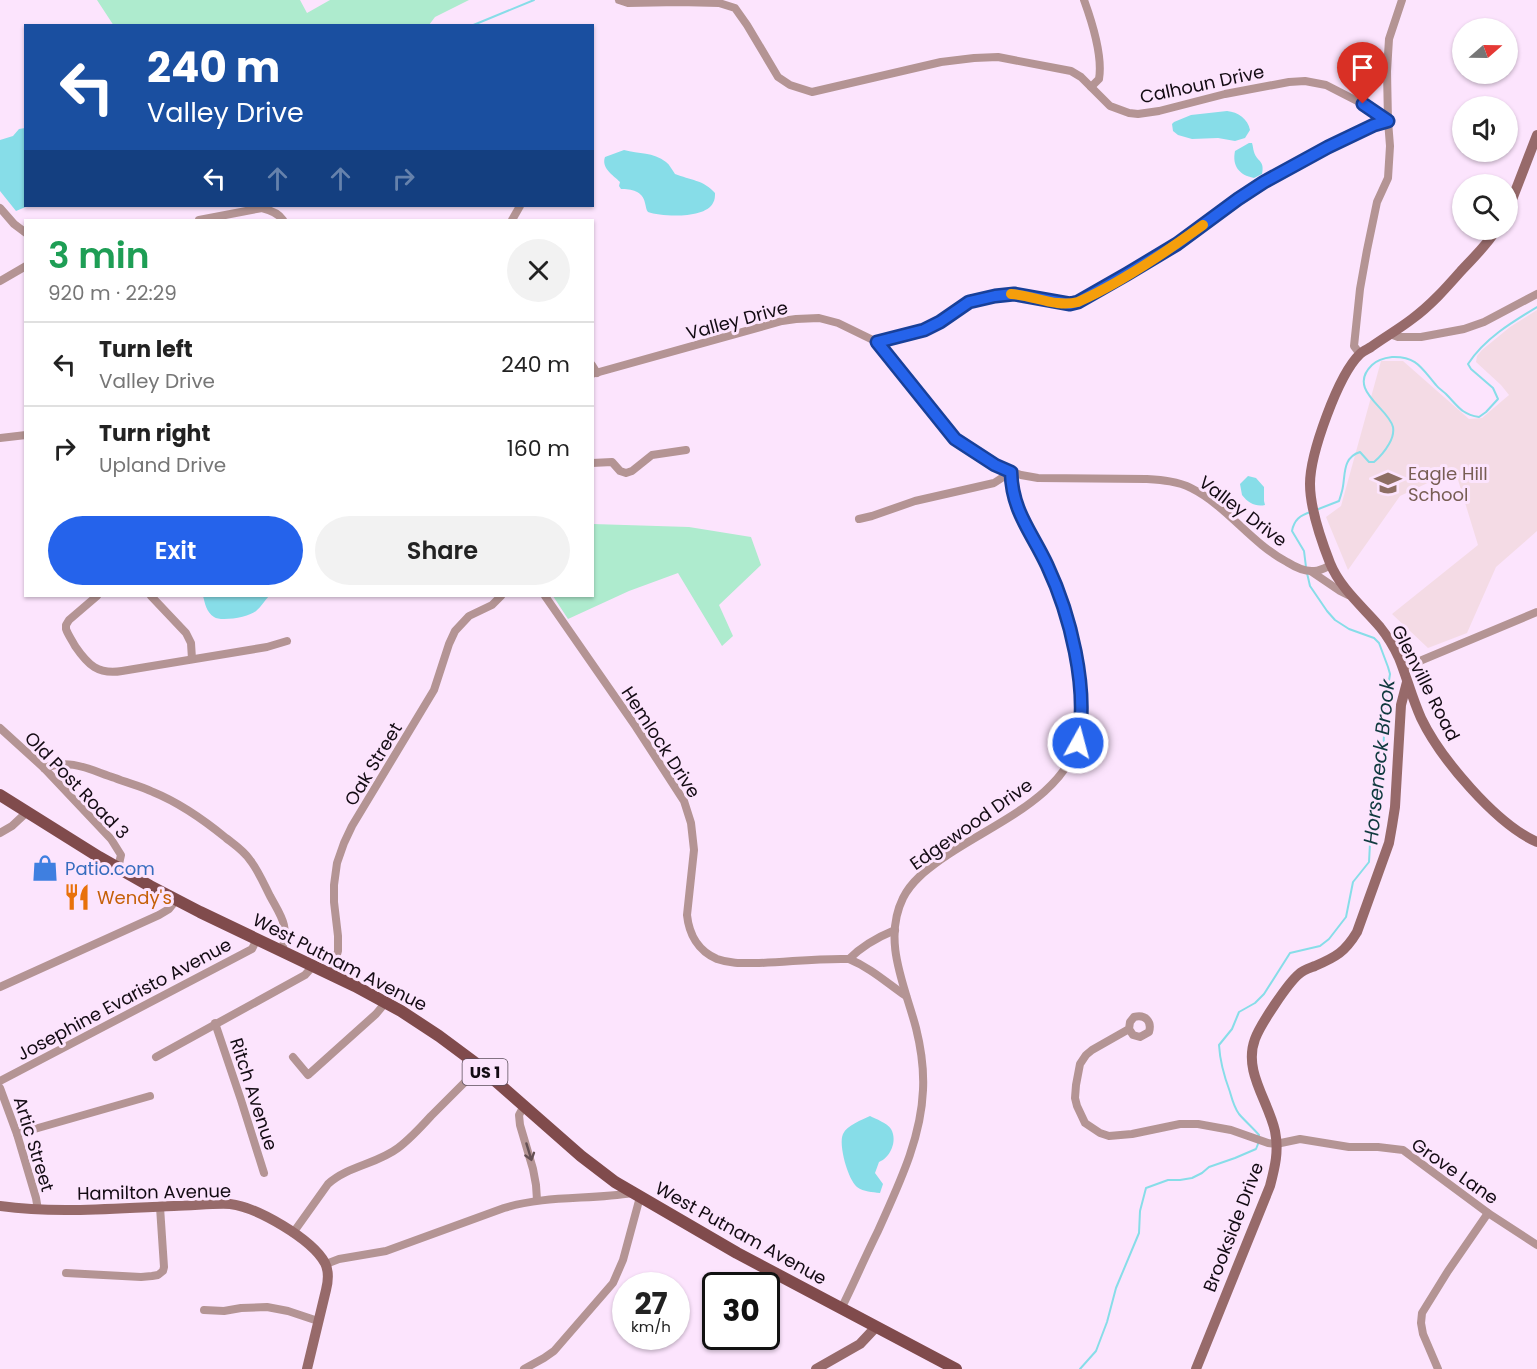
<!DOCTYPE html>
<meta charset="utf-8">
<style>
body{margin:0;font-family:Poppins,sans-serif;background:#f2f2f2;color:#222;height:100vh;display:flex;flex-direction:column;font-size:22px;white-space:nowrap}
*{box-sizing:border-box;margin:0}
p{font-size:20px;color:#767676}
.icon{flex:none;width:33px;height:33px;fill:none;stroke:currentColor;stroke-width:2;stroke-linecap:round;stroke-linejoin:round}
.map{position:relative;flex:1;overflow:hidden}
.panel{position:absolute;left:24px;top:219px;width:570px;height:378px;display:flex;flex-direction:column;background:#fff;border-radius:0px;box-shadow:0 2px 4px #0004}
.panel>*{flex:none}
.guide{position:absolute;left:24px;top:24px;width:570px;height:183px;border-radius:0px;box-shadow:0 2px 4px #0004;background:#1a4fa0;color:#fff;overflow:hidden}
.needle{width:39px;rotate:70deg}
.tools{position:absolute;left:1452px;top:18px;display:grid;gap:12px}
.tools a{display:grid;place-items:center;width:66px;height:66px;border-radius:50%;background:#fff;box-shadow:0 2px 4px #0004;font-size:30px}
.speed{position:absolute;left:612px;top:1272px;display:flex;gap:12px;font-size:30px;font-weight:700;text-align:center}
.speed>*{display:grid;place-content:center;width:78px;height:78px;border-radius:50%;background:#fff;box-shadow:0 2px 4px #0004;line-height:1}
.speed small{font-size:15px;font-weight:400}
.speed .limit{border:3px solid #111;border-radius:9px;background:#fff;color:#111}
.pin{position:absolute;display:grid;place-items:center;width:51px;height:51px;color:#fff;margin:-62px -26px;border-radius:50% 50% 50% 0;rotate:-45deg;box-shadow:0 0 6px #0007}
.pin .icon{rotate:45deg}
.me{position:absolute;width:66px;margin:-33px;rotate:7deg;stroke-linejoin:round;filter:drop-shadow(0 0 4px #0008)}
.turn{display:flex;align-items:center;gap:21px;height:126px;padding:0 24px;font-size:27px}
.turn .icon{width:78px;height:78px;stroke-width:2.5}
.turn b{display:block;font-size:42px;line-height:51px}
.lanes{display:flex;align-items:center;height:57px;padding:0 24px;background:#0003;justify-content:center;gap:30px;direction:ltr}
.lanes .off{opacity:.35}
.round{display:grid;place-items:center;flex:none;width:63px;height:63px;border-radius:32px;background:#f2f2f2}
.headline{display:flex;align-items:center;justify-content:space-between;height:102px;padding:0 24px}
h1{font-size:36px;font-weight:600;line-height:45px;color:#1e9e55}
.action{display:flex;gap:12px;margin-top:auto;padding:12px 24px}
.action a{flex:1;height:69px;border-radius:36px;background:#2563eb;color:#fff;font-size:24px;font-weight:600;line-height:69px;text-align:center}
.action a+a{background:#f2f2f2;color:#222}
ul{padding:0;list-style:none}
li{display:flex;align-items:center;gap:18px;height:84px;padding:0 24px;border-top:2px solid #e0e0e0}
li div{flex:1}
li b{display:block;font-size:22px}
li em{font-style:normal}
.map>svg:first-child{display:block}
.education{fill:#f4dbe5}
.green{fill:#aeebce}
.water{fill:#87dde8}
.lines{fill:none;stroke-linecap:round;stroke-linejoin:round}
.stream{stroke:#87dde8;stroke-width:2}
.street{stroke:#b49494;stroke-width:8}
.secondary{stroke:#976a6a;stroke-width:10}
.primary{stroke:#804b4c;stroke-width:12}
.oneway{stroke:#645054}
.route-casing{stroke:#184099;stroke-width:15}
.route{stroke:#2563eb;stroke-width:10}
.slow{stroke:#f59e0b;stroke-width:10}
.labels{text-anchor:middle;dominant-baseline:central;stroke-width:6;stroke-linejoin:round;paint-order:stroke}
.shield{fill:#fce4fd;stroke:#594c59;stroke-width:1.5}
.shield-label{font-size:16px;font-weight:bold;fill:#130b13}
.street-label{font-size:18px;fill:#130b13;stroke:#fce4fd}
.education-label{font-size:18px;fill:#785e54;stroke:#fce4fd;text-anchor:start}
.shop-label{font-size:18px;fill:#366cbe;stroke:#fce4fd;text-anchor:start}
.food-label{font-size:18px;fill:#c56008;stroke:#fce4fd;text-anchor:start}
.water-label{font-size:20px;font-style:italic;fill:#103a3f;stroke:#fce4fd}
</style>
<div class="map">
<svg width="1537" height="1369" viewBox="0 0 1537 1369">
<rect width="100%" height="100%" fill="#fce4fd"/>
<!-- education -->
<path class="education" d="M1537,310V531L1496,567L1467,633L1428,648L1392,614L1478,545L1455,470L1400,496L1348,570L1326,517L1341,506L1381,361H1403L1469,419L1482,418L1509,395L1501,385L1476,362L1477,356L1482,350L1510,327Z"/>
<!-- green -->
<g class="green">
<path d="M97,0H300L307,13L330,0H469L435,17L429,25L114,26Z"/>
<path d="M593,524L689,527L751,537L761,565L719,605L733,636L722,646L678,573L629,591L568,619L553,596H592Z"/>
</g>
<!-- water -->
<g class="water">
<path d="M1227,111C1238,112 1248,119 1250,130L1245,138L1235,141L1218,138L1192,139L1178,135L1173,131L1172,124L1174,122L1191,115Z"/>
<path d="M25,128L26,206H28L16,211L0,191V140L13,136L19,129Z"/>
<path d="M1249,143H1252C1253,146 1253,149 1254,152C1257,162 1265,160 1262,174L1254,178C1239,175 1232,166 1235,151Z"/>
<path d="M624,150C639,154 653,152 666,162C670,165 672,170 675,174C690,180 704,180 715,193C715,196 715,200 713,203C705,219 662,217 648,212C646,210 646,206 645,203C643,191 631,189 621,189L619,186L620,182C613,175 601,168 605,157Z"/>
<path d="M1248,476L1256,478L1264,487V501L1265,505C1256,507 1248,503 1242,495L1240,484Z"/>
<path d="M203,596H269C264,601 261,607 256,611C249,617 221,622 214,617C206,612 205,603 203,596Z"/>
<path d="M870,1116C876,1119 887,1123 891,1129C898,1141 890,1158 879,1162L875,1173L883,1184L880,1193C872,1192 864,1192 857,1187C848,1180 838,1144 843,1134C847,1125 862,1120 870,1116Z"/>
</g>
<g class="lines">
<!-- stream -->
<g class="stream">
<path d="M471,26L534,0"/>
<path d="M1316,510L1339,501C1340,498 1341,495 1342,491C1346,477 1341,458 1360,452L1369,462H1374C1380,457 1385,451 1389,444C1392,439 1394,433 1393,427C1389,408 1346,390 1372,365C1377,360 1384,358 1392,357C1417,356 1422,369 1436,385C1439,389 1443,391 1446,394C1458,406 1461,414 1479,417L1486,412L1498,399L1493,388L1471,369L1468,364C1484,339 1512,322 1537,307"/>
<path d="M1306,567L1304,551L1292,531C1294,520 1300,515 1311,512"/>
<path d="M1080,1369L1096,1351L1107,1322L1116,1288L1139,1233L1140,1211L1146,1188L1168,1180H1180L1192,1178L1202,1173L1209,1167L1235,1158L1256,1149L1258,1144L1259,1135C1253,1128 1245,1121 1239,1114C1234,1107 1232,1099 1230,1092C1224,1076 1220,1063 1219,1045L1232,1029L1239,1012L1255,1003L1264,994L1290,953L1320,946L1329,939L1346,917L1353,882L1369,862L1372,806L1383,761L1385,706L1390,674L1388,667L1379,643L1374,638L1349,629L1335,620L1327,611L1310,586L1307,573"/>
</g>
<!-- street -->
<g class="street">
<path d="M619,0L628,3L679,2L719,3L735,8L747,25L778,77L790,85L812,92L941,62L974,58L998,57L1071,71L1081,77L1110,106L1129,113L1138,114L1159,111L1225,94L1289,82L1305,81L1326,85L1363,104L1388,121L1390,146L1388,178L1377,202L1367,250L1360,289L1354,346L1360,354"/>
<path d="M1084,0C1092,22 1103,56 1099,79L1091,87"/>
<path d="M0,208L14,224L26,233"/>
<path d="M199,220L262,208C270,210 279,214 283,220"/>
<path d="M512,220L520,206"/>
<path d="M0,281L26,266"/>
<path d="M1390,334L1398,337H1421L1464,329L1484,322L1537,294"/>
<path d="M877,342L924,330L940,322L969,302L995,296L1014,294L1070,304L1078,302L1127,274L1177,244L1238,199L1264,182L1328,147L1374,125L1388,121L1387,71L1389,39L1402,0"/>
<path d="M592,365L597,373"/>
<path d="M592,374L782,321L796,319L819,318L838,323L877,342L955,439L979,455L1003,469L1021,475L1038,478L1146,479C1161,480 1178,481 1191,488C1227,506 1251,543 1287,562C1295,567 1304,572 1314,571C1320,571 1325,568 1331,565"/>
<path d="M0,438L26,435"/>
<path d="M592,463L612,462L620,471L626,473L632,471L652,455L686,450"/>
<path d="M859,519L872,516L915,501L994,483L1011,472"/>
<path d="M1312,572L1340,591L1348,595"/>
<path d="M97,596L69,620L66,625V629C68,635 72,640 75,646C88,665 98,675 122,671L267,647L287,641"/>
<path d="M151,596L186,633L191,643L192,659"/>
<path d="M545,596L636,727L684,801L691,823L694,850L687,915C689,934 698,951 717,959C731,964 745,963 759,963C789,962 819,958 849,959C862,946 878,937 895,930"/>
<path d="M1403,668L1537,612"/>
<path d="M0,728L44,768L111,839L121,855L118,868"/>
<path d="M44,768C71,758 90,770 115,778C127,783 141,786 153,792C180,803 204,820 226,838C235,845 244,851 250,860C258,870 264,884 270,896C282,918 289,925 282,951"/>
<path d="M0,833L12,826L27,812"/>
<path d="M849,959C871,968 887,983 906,996"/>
<path d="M331,975L338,951V936L334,902V885L337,863L344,843L352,826L434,690L449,644L455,631L469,616L492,605L501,596"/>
<path d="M0,987L159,915L169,909L177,899"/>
<path d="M215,1023L241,1100L264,1173"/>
<path d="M1129,1029L1133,1035L1140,1037L1149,1032C1152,1022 1146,1014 1134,1017L1130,1022L1129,1029L1092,1050L1086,1055L1080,1064L1076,1085L1075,1098L1077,1106L1085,1123L1100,1133L1109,1136L1132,1134L1180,1124H1198L1231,1130L1268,1143L1276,1144L1300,1139L1349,1147H1378L1403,1150L1488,1213L1537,1245"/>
<path d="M156,1057L305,975L313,966"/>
<path d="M293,1057L308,1075L376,1014L386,1002"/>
<path d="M0,1081L252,949L257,939"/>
<path d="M0,1088L17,1134L36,1198L38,1210"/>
<path d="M524,1106L519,1115L520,1125L533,1169L536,1185L537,1200"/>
<path d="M17,1134L150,1096"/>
<path d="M293,1233L328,1184C348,1166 377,1164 398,1148C410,1139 421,1127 431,1116C447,1100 463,1084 480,1067"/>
<path d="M326,1264L339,1259L386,1251L504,1208C546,1195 590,1200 632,1193"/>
<path d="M66,1273L141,1277L152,1276L158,1275L163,1271L164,1267L160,1207"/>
<path d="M841,1309C854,1283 865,1257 878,1231C898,1186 921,1140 923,1090C924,1070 921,1048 916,1028C905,986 882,941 903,898C912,880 928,869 943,858C991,824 1070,796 1080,732C1082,718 1081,703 1080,689C1076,645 1066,604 1047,564C1031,531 1012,511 1011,472"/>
<path d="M204,1310L224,1311L241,1308L267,1307L288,1311L318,1321"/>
<path d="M524,1369L544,1358L554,1351L613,1283L623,1260L640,1197"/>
<path d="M1438,1369L1423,1334L1421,1323L1422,1313L1448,1271L1488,1213"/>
</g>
<!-- secondary -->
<g class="secondary">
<path d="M1508,210L1537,135"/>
<path d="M1496,230C1487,245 1473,258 1461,271C1446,288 1431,305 1412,319C1399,329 1385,337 1371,347C1368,349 1363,351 1360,354C1338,375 1310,454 1310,484C1310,509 1321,540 1330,563C1340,588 1363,607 1380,627C1388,637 1394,647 1399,658C1407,678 1412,698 1421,718C1440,758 1496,824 1537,842"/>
<path d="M0,1206C58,1214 116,1208 174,1206C193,1206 212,1203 230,1204C257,1207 312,1239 325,1263C329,1271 328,1282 326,1290L307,1369"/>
<path d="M816,1369L860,1344L876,1327"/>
<path d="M1196,1369L1270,1186C1275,1167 1279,1151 1275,1131C1268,1100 1243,1071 1255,1039C1260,1025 1288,983 1299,974C1303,970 1310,968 1315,966C1336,957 1345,952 1357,932L1389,843L1392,826L1395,807L1401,705L1407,682"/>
</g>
<!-- primary -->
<path class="primary" d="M0,795L99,857L150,886L200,912L355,986L401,1011L439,1036L474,1062L581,1156L615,1182L737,1253L956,1369"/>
</g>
<!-- one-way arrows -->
<defs><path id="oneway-shaft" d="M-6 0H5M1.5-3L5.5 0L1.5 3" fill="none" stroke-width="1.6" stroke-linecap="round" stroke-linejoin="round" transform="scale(1.5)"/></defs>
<use class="oneway" href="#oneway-shaft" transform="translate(529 1152) rotate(73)"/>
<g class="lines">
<defs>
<path id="route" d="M1078,743C1089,688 1070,614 1047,565C1031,531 1012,511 1011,472L995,465L955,439L877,342L924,330L940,322L969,302L995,296L1014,294L1070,304L1078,302L1127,274L1177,244L1238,199L1264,182L1328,147L1374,125L1388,121L1363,104"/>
</defs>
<!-- route casing -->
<use href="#route" class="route-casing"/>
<!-- route -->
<use href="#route" class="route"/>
<!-- slow -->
<path class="slow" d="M1011,294C1033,295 1056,308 1078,302C1120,283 1166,252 1203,225"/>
</g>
<!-- icons -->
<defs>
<symbol id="school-bare" viewBox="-9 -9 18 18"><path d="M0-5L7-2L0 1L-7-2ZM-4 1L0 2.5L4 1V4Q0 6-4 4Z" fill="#8d6e63" stroke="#fce4fd" stroke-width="2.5" paint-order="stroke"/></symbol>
<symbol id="shop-bare" viewBox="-9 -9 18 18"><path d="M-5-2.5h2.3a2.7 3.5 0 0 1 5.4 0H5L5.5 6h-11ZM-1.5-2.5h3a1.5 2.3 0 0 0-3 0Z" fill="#3f7fe0" stroke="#fce4fd" stroke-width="2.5" paint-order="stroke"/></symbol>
<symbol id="restaurant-bare" viewBox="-9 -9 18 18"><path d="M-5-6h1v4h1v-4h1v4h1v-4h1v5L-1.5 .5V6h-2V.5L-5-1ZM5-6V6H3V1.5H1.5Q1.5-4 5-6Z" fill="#e8710a" stroke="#fce4fd" stroke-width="2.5" paint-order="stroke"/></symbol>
</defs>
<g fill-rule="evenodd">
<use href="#school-bare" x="1369" y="464" width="38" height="38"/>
<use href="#shop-bare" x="26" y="849" width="38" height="38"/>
<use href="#restaurant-bare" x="58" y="878" width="38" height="38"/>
</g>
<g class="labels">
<!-- shield labels -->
<rect class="shield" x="462.5" y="1059" width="45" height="26" rx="4.5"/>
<g class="shield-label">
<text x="485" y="1072">US 1</text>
</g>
<!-- street labels -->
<g class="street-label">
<text transform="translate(1202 84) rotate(-12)">Calhoun Drive</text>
<text transform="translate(737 320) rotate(-15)">Valley Drive</text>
<text transform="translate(1243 511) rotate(37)">Valley Drive</text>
<text transform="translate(1426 683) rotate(63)">Glenville Road</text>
<text transform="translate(661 742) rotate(57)">Hemlock Drive</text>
<text transform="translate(373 764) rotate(-59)">Oak Street</text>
<text transform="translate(77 785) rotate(46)">Old Post Road 3</text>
<text transform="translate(971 824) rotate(-35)">Edgewood Drive</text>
<text transform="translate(340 962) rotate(27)">West Putnam Avenue</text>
<text transform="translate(124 999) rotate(-28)">Josephine Evaristo Avenue</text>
<text transform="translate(254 1094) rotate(72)">Ritch Avenue</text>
<text transform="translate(34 1144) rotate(73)">Artic Street</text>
<text transform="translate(1455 1171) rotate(35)">Grove Lane</text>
<text transform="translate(154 1192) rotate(-1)">Hamilton Avenue</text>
<text transform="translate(1233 1227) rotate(-69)">Brookside Drive</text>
<text transform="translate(741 1233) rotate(29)">West Putnam Avenue</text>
</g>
<!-- education labels -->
<g class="education-label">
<text x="1408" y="473">Eagle Hill<tspan x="1408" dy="21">School</tspan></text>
</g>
<!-- shop labels -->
<g class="shop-label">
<text x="65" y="868">Patio.com</text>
</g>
<!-- food labels -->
<g class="food-label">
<text x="97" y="897">Wendy's</text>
</g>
<!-- water labels -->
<g class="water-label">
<text transform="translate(1379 762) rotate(-84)">Horseneck Brook</text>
</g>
</g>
</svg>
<div class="tools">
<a><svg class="needle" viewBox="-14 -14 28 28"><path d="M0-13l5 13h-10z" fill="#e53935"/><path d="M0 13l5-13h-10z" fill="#767676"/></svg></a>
<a><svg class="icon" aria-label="sound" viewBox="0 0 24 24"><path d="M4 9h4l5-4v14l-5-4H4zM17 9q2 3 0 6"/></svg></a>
<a><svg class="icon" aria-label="search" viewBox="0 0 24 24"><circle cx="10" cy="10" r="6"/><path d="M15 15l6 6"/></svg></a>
</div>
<div class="speed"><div>27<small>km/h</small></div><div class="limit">30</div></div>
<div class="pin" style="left:1363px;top:104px;background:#d93025"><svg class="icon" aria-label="arrive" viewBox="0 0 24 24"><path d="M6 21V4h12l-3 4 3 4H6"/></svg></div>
<svg class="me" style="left:1078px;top:743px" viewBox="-20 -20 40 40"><circle r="17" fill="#2563eb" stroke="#fff" stroke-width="3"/><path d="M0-11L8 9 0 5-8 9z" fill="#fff"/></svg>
<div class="guide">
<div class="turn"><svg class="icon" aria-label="left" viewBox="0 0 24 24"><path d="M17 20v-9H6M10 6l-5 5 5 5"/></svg><div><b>240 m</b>Valley Drive</div></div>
<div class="lanes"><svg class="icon" aria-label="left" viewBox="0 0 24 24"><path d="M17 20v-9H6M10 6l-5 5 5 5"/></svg><svg class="icon off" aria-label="ahead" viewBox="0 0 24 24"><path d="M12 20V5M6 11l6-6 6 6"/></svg><svg class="icon off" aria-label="ahead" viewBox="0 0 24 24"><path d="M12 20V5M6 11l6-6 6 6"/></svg><svg class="icon off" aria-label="right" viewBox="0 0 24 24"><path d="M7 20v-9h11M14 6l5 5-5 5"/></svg></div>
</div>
<section class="panel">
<div class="headline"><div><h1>3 min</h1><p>920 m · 22:29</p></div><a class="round"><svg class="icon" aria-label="close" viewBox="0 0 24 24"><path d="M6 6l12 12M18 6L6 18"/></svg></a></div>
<ul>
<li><svg class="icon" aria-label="left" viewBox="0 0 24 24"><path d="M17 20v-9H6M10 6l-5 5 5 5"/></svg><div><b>Turn left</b><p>Valley Drive</p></div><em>240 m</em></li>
<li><svg class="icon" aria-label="right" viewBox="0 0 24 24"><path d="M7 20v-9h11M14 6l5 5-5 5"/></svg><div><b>Turn right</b><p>Upland Drive</p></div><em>160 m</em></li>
</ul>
<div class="action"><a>Exit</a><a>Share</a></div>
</section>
</div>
